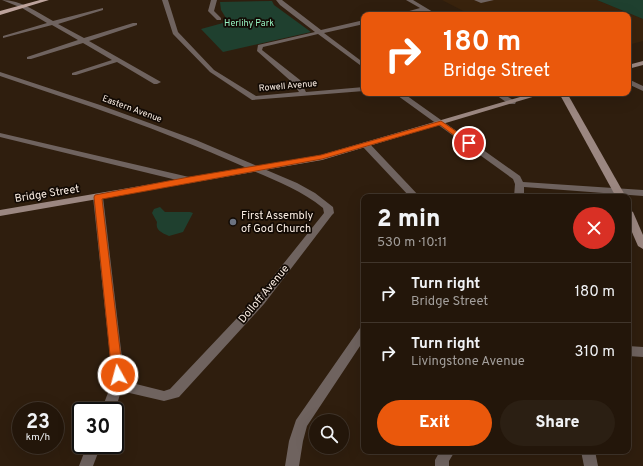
<!DOCTYPE html>
<meta charset="utf-8">
<style>
body{margin:0;font-family:Overpass,sans-serif;background:#2b1f13;color:#f1f3f6;height:100vh;display:flex;flex-direction:column;font-size:15px;white-space:nowrap}
*{box-sizing:border-box;margin:0}
p{font-size:13px;color:#a39f9c}
.icon{flex:none;width:22px;height:22px;fill:none;stroke:currentColor;stroke-width:2;stroke-linecap:round;stroke-linejoin:round}
.map{position:relative;flex:1;overflow:hidden}
.panel{position:absolute;left:361px;top:194px;width:270px;height:260px;display:flex;flex-direction:column;background:#23160a;border-radius:8px;box-shadow:0 4px 16px #0002,0 0 0 1px #40352b}
.panel>*{flex:none}
.hud{position:absolute;left:361px;top:12px;width:270px;height:84px;border-radius:8px;box-shadow:0 4px 16px #0002,0 0 0 1px #40352b;background:#ea580c;color:#fff;overflow:hidden}
.fabs{position:absolute;left:309px;top:414px;display:grid;gap:8px}
.fabs a{display:grid;place-items:center;width:40px;height:40px;border-radius:50%;background:#23160a;box-shadow:0 4px 16px #0002,0 0 0 1px #40352b;font-size:20px}
.speed{position:absolute;left:12px;top:402px;display:flex;gap:8px;font-size:20px;font-weight:700;text-align:center}
.speed>*{display:grid;place-content:center;width:52px;height:52px;border-radius:50%;background:#23160a;box-shadow:0 4px 16px #0002,0 0 0 1px #40352b;line-height:1}
.speed small{font-size:10px;font-weight:400}
.speed .limit{border:2px solid #111;border-radius:6px;background:#fff;color:#111}
.pin{position:absolute;display:grid;place-items:center;width:34px;height:34px;color:#fff;margin:-17px;border:2px solid #fff;border-radius:50%;box-shadow:0 1px 4px #0007}
.me{position:absolute;width:44px;margin:-22px;rotate:353deg;stroke-linejoin:round;filter:drop-shadow(0 0 3px #0008)}
.turn{display:flex;align-items:center;gap:14px;height:84px;padding:0 16px;font-size:18px}
.turn .icon{width:52px;height:52px;stroke-width:2.5}
.turn b{display:block;font-size:28px;line-height:34px}
.round{display:grid;place-items:center;flex:none;width:42px;height:42px;border-radius:21px;background:#2b1f13}
.headline{display:flex;align-items:center;justify-content:space-between;height:68px;padding:0 16px}
h1{font-size:24px;font-weight:800;line-height:30px}
.primary-button{display:flex;gap:8px;margin-top:auto;padding:8px 16px}
.primary-button a{flex:1;height:46px;border-radius:24px;background:#ea580c;color:#fff;font-size:16px;font-weight:800;line-height:46px;text-align:center}
.primary-button a+a{background:#2b1f13;color:#f1f3f6}
ul{padding:0;list-style:none}
li{display:flex;align-items:center;gap:12px;height:60px;padding:0 16px;border-top:1px solid #40352b}
li div{flex:1}
li b{display:block;font-size:15px}
li em{font-style:normal}
.map>svg:first-child{display:block}
.built{fill:#39230d}
.green{fill:#1f402f}
.lines{fill:none;stroke-linecap:round;stroke-linejoin:round}
.street{fill:#6f635f;fill-rule:evenodd}
.secondary{fill:#9b8781;fill-rule:evenodd}
.primary{fill:#bda39c;fill-rule:evenodd}
.route{fill:#ea580c;stroke:#983908}
.worship-dot{fill:#6b7280;stroke:#120a04;stroke-width:1.5}
.labels{text-anchor:middle;dominant-baseline:central;stroke-width:3.5;stroke-linejoin:round;paint-order:stroke}
.far-park-label{font-size:9px;fill:#97f3c2;stroke:#120a04}
.far-street-label{font-size:9px;fill:#faede3;stroke:#120a04}
.street-label{font-size:11px;fill:#faede3;stroke:#120a04}
.poi-label{font-size:11px;fill:#faede3;stroke:#120a04;text-anchor:start}
</style>
<div class="map">
<svg width="643" height="466" viewBox="0 0 643 466">
<rect width="100%" height="100%" fill="#2f1e0e"/>
<!-- built -->
<path class="built" d="M442,0H597L643,19V41L628,45V15H471Z"/>
<!-- green -->
<g class="green">
<path d="M597,0H643V19Z"/>
<path d="M272,1L274,5L311,32L223,52L201,29L223,23L226,18L221,10L220,2Z"/>
<path d="M160,207L165,212H190L193,213L183,232L169,236C162,233 155,230 157,222L152,213L154,209Z"/>
</g>
<g class="lines">
<!-- street -->
<g class="street">
<path d="M2,0C21,0 37,12 53,21L103,8V10L58,24L84,38L133,23H137V25L89,41L161,82L157,84H154L117,62L76,75H72V73L112,60L83,43L31,59H27V57L78,40L52,25L3,38V36L47,23L22,8Z"/>
<path d="M162,0H168L178,32L214,70L256,96L299,92L294,84L257,51L258,45L315,32L280,5L276,0H282L321,30L364,20V24L324,33L364,63V68L318,34L263,47L262,50L300,80L306,92L364,87V91L252,100L210,72L173,34Z"/>
<path d="M211,0H217L214,11L221,18V20H217L208,11Z"/>
<path d="M406,0H413L438,15H431L424,11L406,15H395L420,8Z"/>
<path d="M474,0H494L481,3Z"/>
<path d="M0,72L100,105L196,140L297,183L315,193L333,207L334,213L332,215L264,304L179,397L164,401L121,391L115,411H101L111,385L112,375L93,197L95,195L98,194L103,197L124,375V381L164,391L170,389L256,298L324,213L323,208C299,188 268,178 240,165C162,130 81,103 0,76Z"/>
<path d="M628,79L643,86V91L628,84Z"/>
<path d="M394,93H403L520,176L523,182L643,190V196L524,187V197H514L515,184L513,179Z"/>
<path d="M493,93H502L516,102L515,104H509Z"/>
<path d="M0,133L189,177L194,180L189,183L0,137Z"/>
<path d="M366,142L369,143L420,197H410L363,147L362,145L363,143Z"/>
<path d="M364,327V340L307,426L303,441L299,466H285L289,441L296,420L360,328Z"/>
<path d="M628,346L643,347V357L628,356Z"/>
<path d="M87,445H101L93,466H79Z"/>
<path d="M440,451H455L449,461V466H435V460Z"/>
<path d="M581,451H595L598,466H584Z"/>
</g>
<!-- secondary -->
<g class="secondary">
<path d="M643,61V65L628,69V65Z"/>
<path d="M534,93H546L322,160L0,216V210L321,155Z"/>
<path d="M559,93H567L626,197H616Z"/>
<path d="M628,209L633,212L643,235V249L638,246L628,223Z"/>
</g>
<!-- primary -->
<path class="primary" d="M40,0H49L0,15V11Z"/>
</g>
<!-- route -->
<path class="route" d="M441,121L472,142V145H467L440,125L322,159L102,199L123,375L122,378L118,379L113,378L112,375L94,197L95,195L189,177L321,155Z"/>
<!-- markers -->
<circle class="worship-dot" cx="233" cy="222" r="4"/>
<g class="labels">
<!-- far-park labels -->
<g class="far-park-label">
<text x="249" y="23">Herlihy Park</text>
</g>
<!-- far-street labels -->
<g class="far-street-label">
<text transform="translate(288 86) rotate(-5)">Rowell Avenue</text>
<text transform="translate(132 109) rotate(20)">Eastern Avenue</text>
</g>
<!-- street labels -->
<g class="street-label">
<text transform="translate(47 194) rotate(-9)">Bridge Street</text>
<text transform="translate(264 294) rotate(-50)">Dolloff Avenue</text>
</g>
<!-- poi labels -->
<g class="poi-label">
<text x="241" y="216">First Assembly<tspan x="241" dy="13">of God Church</tspan></text>
</g>
</g>
</svg>
<div class="fabs">
<a><svg class="icon" aria-label="search" viewBox="0 0 24 24"><circle cx="10" cy="10" r="6"/><path d="M15 15l6 6"/></svg></a>
</div>
<div class="speed"><div>23<small>km/h</small></div><div class="limit">30</div></div>
<div class="pin" style="left:469px;top:143px;background:#d93025"><svg class="icon" aria-label="arrive" viewBox="0 0 24 24"><path d="M6 21V4h12l-3 4 3 4H6"/></svg></div>
<svg class="me" style="left:118px;top:375px" viewBox="-20 -20 40 40"><circle r="17" fill="#ea580c" stroke="#fff" stroke-width="3"/><path d="M0-11L8 9 0 5-8 9z" fill="#fff"/></svg>
<div class="hud">
<div class="turn"><svg class="icon" aria-label="right" viewBox="0 0 24 24"><path d="M7 20v-9h11M14 6l5 5-5 5"/></svg><div><b>180 m</b>Bridge Street</div></div>
</div>
<section class="panel">
<div class="headline"><div><h1>2 min</h1><p>530 m · 10:11</p></div><a class="round" style="background:#d93025;color:#fff"><svg class="icon" aria-label="close" viewBox="0 0 24 24"><path d="M6 6l12 12M18 6L6 18"/></svg></a></div>
<ul>
<li><svg class="icon" aria-label="right" viewBox="0 0 24 24"><path d="M7 20v-9h11M14 6l5 5-5 5"/></svg><div><b>Turn right</b><p>Bridge Street</p></div><em>180 m</em></li>
<li><svg class="icon" aria-label="right" viewBox="0 0 24 24"><path d="M7 20v-9h11M14 6l5 5-5 5"/></svg><div><b>Turn right</b><p>Livingstone Avenue</p></div><em>310 m</em></li>
</ul>
<div class="primary-button"><a>Exit</a><a>Share</a></div>
</section>
</div>
